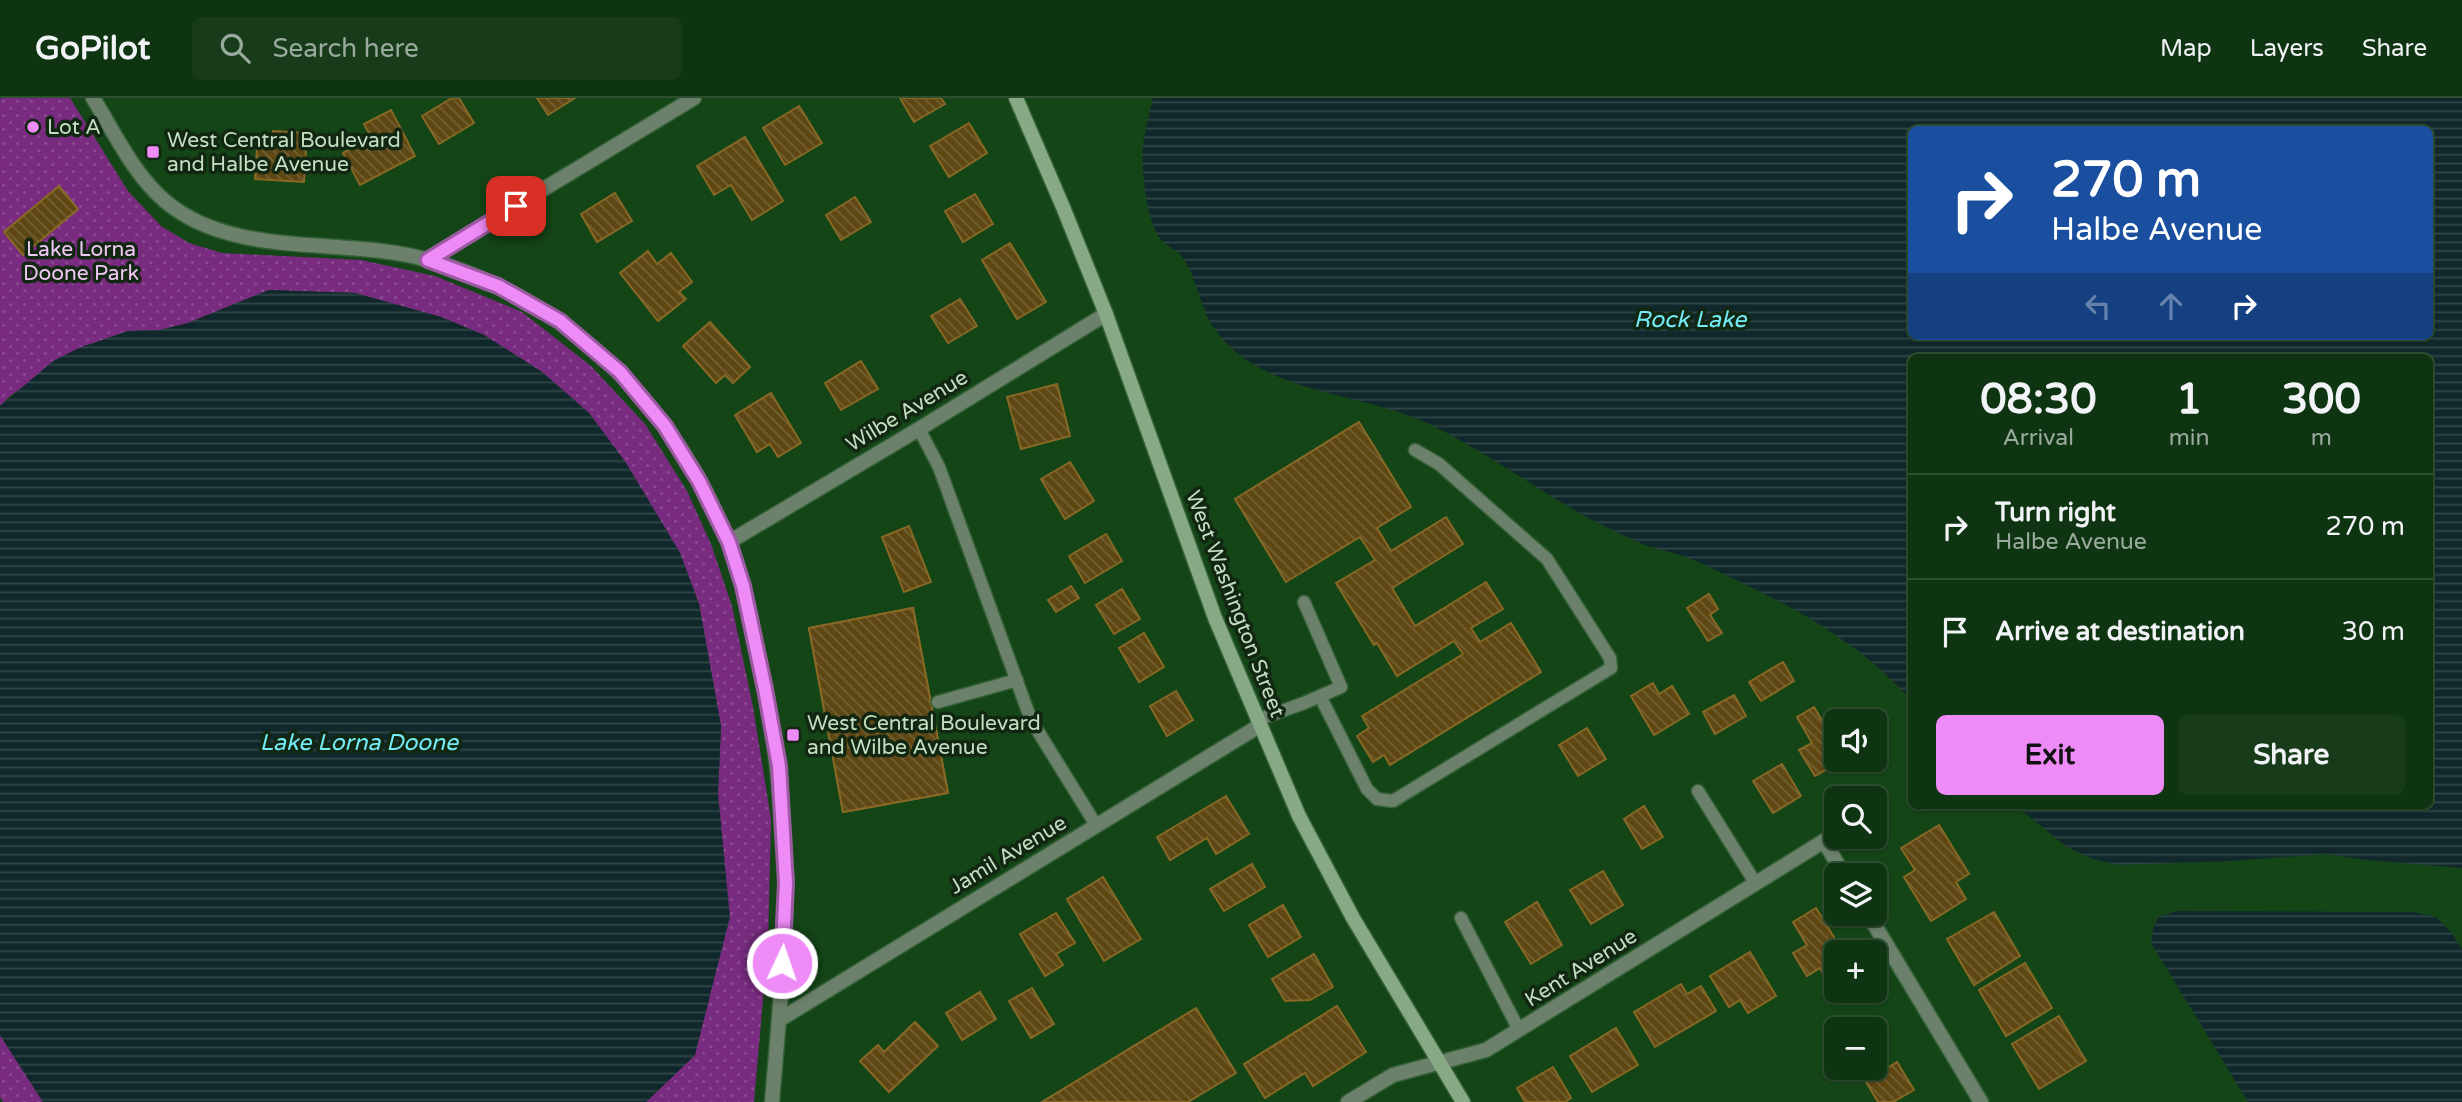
<!DOCTYPE html>
<meta charset="utf-8">
<style>
body{margin:0;font-family:"Varela Round",sans-serif;background:#183c1a;color:#f1f3f6;height:100vh;display:flex;flex-direction:column;font-size:26px;white-space:nowrap}
*{box-sizing:border-box;margin:0}
p{font-size:23px;color:#9baa9f}
.icon{flex:none;width:38px;height:38px;fill:none;stroke:currentColor;stroke-width:2;stroke-linecap:round;stroke-linejoin:round}
.map{position:relative;flex:1;overflow:hidden}
.drawer{position:absolute;left:1908px;top:256px;width:525px;height:455px;display:flex;flex-direction:column;background:#0f3411;border-radius:10px;box-shadow:0 2px 5px #0004,0 0 0 2px #2f4f31}
.drawer>*{flex:none}
.hud{position:absolute;left:1908px;top:28px;width:525px;height:214px;border-radius:10px;box-shadow:0 2px 5px #0004,0 0 0 2px #2f4f31;background:#1a4fa0;color:#fff;overflow:hidden}
.buttons{position:absolute;left:1824px;top:611px;display:grid;gap:14px}
.buttons a{display:grid;place-items:center;width:63px;height:63px;border-radius:10px;background:#0f3411;box-shadow:0 2px 5px #0004,0 0 0 2px #2f4f31;font-size:35px}
.pin{position:absolute;display:grid;place-items:center;width:60px;height:60px;color:#fff;margin:-30px;border-radius:14px;box-shadow:0 4px 10px #0006}
.me{position:absolute;width:77px;margin:-38px;rotate:3deg;stroke-linejoin:round;filter:drop-shadow(0 0 5px #0008)}
.turn{display:flex;align-items:center;gap:24px;height:147px;padding:0 28px;font-size:32px}
.turn .icon{width:91px;height:91px;stroke-width:2.5}
.turn b{display:block;font-size:49px;line-height:60px}
.lanes{display:flex;align-items:center;height:66px;padding:0 28px;background:#0003;justify-content:center;gap:35px;direction:ltr}
.lanes .off{opacity:.35}
.eta{display:flex;justify-content:space-evenly;align-items:center;height:119px;text-align:center}
.eta b{font-size:42px;font-weight:700;line-height:49px}
.button{display:flex;gap:14px;margin-top:auto;padding:14px 28px}
.button a{flex:1;height:80px;border-radius:10px;background:#ee8bf7;color:#111;font-size:28px;font-weight:700;line-height:80px;text-align:center}
.button a+a{background:#183c1a;color:#f1f3f6}
ul{padding:0;list-style:none}
li{display:flex;align-items:center;gap:21px;height:105px;padding:0 28px;border-top:2px solid #2f4f31}
li div{flex:1}
li b{display:block;font-size:26px}
li em{font-style:normal}
header{display:flex;align-items:center;gap:42px;box-sizing:border-box;height:98px;padding:0 35px;background:#0f3411;border-bottom:2px solid #2f4f31}
header strong{font-size:33px}
nav{display:flex;gap:38px;margin-inline-start:auto;font-size:24px}
.search{width:490px;height:63px;background:#183c1a;display:flex;align-items:center;gap:18px;box-sizing:border-box;padding:0 24px;border-radius:10px;color:#9baa9f;font-size:26px}
.map>svg:first-child{display:block}
.park{fill:url(#park-dots)}
.water{fill:url(#water-rules);fill-rule:evenodd}
.building{fill:url(#building-back-hatch);stroke:#876825;stroke-width:2;fill-rule:evenodd}
.lines{fill:none;stroke-linecap:round;stroke-linejoin:round}
.service-casing{stroke:#346136;stroke-width:15}
.minor-casing{stroke:#346136;stroke-width:17}
.tertiary-casing{stroke:#346136;stroke-width:17}
.secondary-casing{stroke:#346136;stroke-width:17}
.service{stroke:#6c816b;stroke-width:12}
.minor{stroke:#6c816b;stroke-width:14}
.tertiary{stroke:#6c816b;stroke-width:14}
.secondary{stroke:#87a986;stroke-width:14}
.route-casing{stroke:#9b5aa1;stroke-width:18}
.route{stroke:#ee8bf7;stroke-width:12}
.poi-dot{fill:#ee8bf7;stroke:#122712;stroke-width:2.5}
.labels{text-anchor:middle;dominant-baseline:central;stroke-width:7;stroke-linejoin:round;paint-order:stroke}
.poi-label{font-size:21px;fill:#c4dec2;stroke:#122712;text-anchor:start}
.park-label{font-size:21px;fill:#f0c8f3;stroke:#122712}
.street-label{font-size:21px;fill:#c4dec2;stroke:#122712}
.water-label{font-size:23px;font-style:italic;fill:#73ebf7;stroke:#122712}
</style>
<header>
<strong>GoPilot</strong>
<div class="search"><svg class="icon" aria-label="search" viewBox="0 0 24 24"><circle cx="10" cy="10" r="6"/><path d="M15 15l6 6"/></svg>Search here</div>
<nav><a>Map</a><a>Layers</a><a>Share</a></nav>
</header>
<div class="map">
<svg width="2462" height="1004" viewBox="0 0 2462 1004">
<defs>
<pattern id="park-dots" width="8" height="8" patternUnits="userSpaceOnUse" patternTransform="scale(1.75)"><rect width="8" height="8" fill="#782b7f"/><path d="M2 2h.1M6 6h.1" fill="none" stroke="#8a4990" stroke-width="1.8" stroke-linecap="round"/></pattern>
<pattern id="water-rules" width="6" height="5" patternUnits="userSpaceOnUse" patternTransform="scale(1.75)"><rect width="6" height="5" fill="#10282b"/><path d="M0 2.5h6" fill="none" stroke="#314748"/></pattern>
<pattern id="building-back-hatch" width="6" height="6" patternUnits="userSpaceOnUse" patternTransform="scale(1.75)"><rect width="6" height="6" fill="#5e4713"/><path d="M-1 5l2 2M0 0l6 6M5-1l2 2" fill="none" stroke="#736134"/></pattern>
</defs>
<rect width="100%" height="100%" fill="#144517"/>
<!-- park -->
<g class="park">
<path d="M2,0H70L128,93L161,128L189,145L222,155L361,162L435,178L522,214L591,268L645,326L687,393L711,446L732,508L753,609L771,721L768,845L754,1004H646L695,957L718,695L721,628L699,506L680,455L626,365L589,315L542,274L484,237L441,219L355,195L269,192L188,225L160,232L128,233L79,250L10,298L0,308V1Z"/>
<path d="M0,937L43,1004H3L0,999Z"/>
</g>
<!-- water -->
<g class="water">
<path d="M1153,0H2462V770L2367,762L2325,756L2231,763L2118,767L2092,761L2067,749L2015,707H2429V259H1911V602C1864,549 1802,513 1738,483C1723,476 1707,467 1691,461C1676,455 1660,452 1645,447C1631,441 1616,434 1602,427C1543,397 1489,355 1429,326C1360,292 1258,298 1212,227C1199,206 1197,180 1183,160C1177,151 1165,148 1159,139C1146,119 1141,71 1143,47C1145,31 1150,15 1153,0ZM1911,32H2429V238H1911Z"/>
<path d="M269,192L355,195L441,219L484,237L542,274L589,315L626,365L680,455L699,506L721,628L718,695L730,819L695,957L646,1004H43L0,937V308L53,263L79,250L128,233L160,232L188,225Z"/>
<path d="M2177,813L2413,814L2436,819L2451,834L2462,851V1004H2248L2151,845L2153,831L2158,819Z"/>
</g>
<!-- building -->
<g class="building">
<path d="M452,0H459L474,25L439,46L422,18Z"/>
<path d="M537,0H575L548,17Z"/>
<path d="M900,0H941L945,6L914,24Z"/>
<path d="M799,8L822,45L785,67L763,30Z"/>
<path d="M391,12L415,58L360,87L343,55L371,40L364,26Z"/>
<path d="M969,25L987,55L949,79L930,48Z"/>
<path d="M273,33L307,35L304,84L255,81L257,49L272,50Z"/>
<path d="M745,39L783,103L752,122L731,87L714,97L697,68Z"/>
<path d="M59,88L78,111L23,157L4,134Z"/>
<path d="M615,95L632,123L597,144L581,116Z"/>
<path d="M975,96L993,126L963,144L945,113Z"/>
<path d="M855,99L871,124L841,142L826,117Z"/>
<path d="M1010,145L1046,204L1017,221L982,162Z"/>
<path d="M648,153L657,166L671,155L692,184L679,194L686,201L658,223L620,175Z"/>
<path d="M960,201L977,228L948,245L931,218Z"/>
<path d="M710,224L750,269L733,285L725,277L716,285L683,248Z"/>
<path d="M861,263L878,291L841,312L825,285Z"/>
<path d="M1057,286L1070,338L1021,351L1007,299Z"/>
<path d="M771,295L801,345L778,359L770,346L757,354L735,317Z"/>
<path d="M1359,324L1411,409L1377,430L1391,453L1446,419L1463,446L1392,490L1415,528L1486,484L1503,511L1471,530L1480,544L1511,525L1541,574L1390,667L1384,657L1373,664L1357,638L1369,630L1362,618L1463,556L1454,543L1397,578L1377,545L1374,547L1336,485L1375,462L1360,439L1286,484L1235,401Z"/>
<path d="M1070,364L1094,403L1065,421L1041,381Z"/>
<path d="M909,428L931,484L904,494L882,439Z"/>
<path d="M1106,436L1122,463L1085,485L1069,458Z"/>
<path d="M1071,488L1079,500L1056,514L1048,502Z"/>
<path d="M1122,491L1140,521L1114,536L1096,507Z"/>
<path d="M1709,496L1718,511L1710,517L1722,535L1708,543L1687,510Z"/>
<path d="M913,510L948,695L843,714L809,530ZM889,544L915,677L869,686L843,552Z"/>
<path d="M913,510L948,695L843,714L809,530Z"/>
<path d="M1144,535L1164,569L1139,584L1119,550Z"/>
<path d="M1783,564L1794,583L1761,603L1749,584Z"/>
<path d="M1653,585L1659,596L1672,588L1689,616L1654,637L1631,598Z"/>
<path d="M1176,593L1193,622L1167,638L1150,608Z"/>
<path d="M1734,597L1746,618L1715,636L1703,614Z"/>
<path d="M1814,609L1831,638L1836,635V662H1843L1815,678L1799,652L1812,645L1797,619Z"/>
<path d="M1587,630L1606,661L1578,678L1559,647Z"/>
<path d="M1849,662H1871L1855,671Z"/>
<path d="M1782,666L1801,698L1773,715L1753,683Z"/>
<path d="M1226,698L1249,736L1216,756L1207,740L1170,762L1157,739Z"/>
<path d="M1644,708L1663,739L1642,751L1624,721Z"/>
<path d="M1939,727L1969,776L1956,784L1966,801L1931,823L1904,779L1915,772L1901,750Z"/>
<path d="M1252,766L1265,789L1224,813L1210,791Z"/>
<path d="M1603,773L1623,807L1591,826L1570,792Z"/>
<path d="M1103,779L1141,841L1104,863L1067,801Z"/>
<path d="M1537,804L1562,847L1531,866L1505,824Z"/>
<path d="M1283,807L1301,839L1268,859L1249,827Z"/>
<path d="M1816,810L1843,854H1836V879L1828,884L1820,870L1807,878L1793,855L1807,847L1793,824Z"/>
<path d="M1994,814L2020,858L1974,887L1947,841Z"/>
<path d="M1056,815L1075,845L1056,856L1063,867L1045,878L1020,836Z"/>
<path d="M1750,854L1776,898L1748,915L1740,902L1729,909L1710,878Z"/>
<path d="M1314,856L1333,889L1310,902L1285,903L1272,881Z"/>
<path d="M2025,865L2052,910L2006,938L1979,892Z"/>
<path d="M1681,886L1687,896L1701,888L1716,913L1655,949L1634,914Z"/>
<path d="M1032,890L1054,926L1031,940L1009,903Z"/>
<path d="M980,894L996,921L962,942L946,915Z"/>
<path d="M1337,908L1366,954L1313,988L1305,975L1265,1000L1244,966Z"/>
<path d="M1196,910L1236,975L1188,1004H1042Z"/>
<path d="M2059,918L2086,963L2039,991L2012,946Z"/>
<path d="M915,924L938,948L889,994L860,963L878,947L884,954Z"/>
<path d="M1616,930L1638,967L1592,994L1570,958Z"/>
<path d="M1897,964L1914,992L1893,1004H1878L1866,984Z"/>
<path d="M1553,969L1571,1000L1565,1004H1525L1517,990Z"/>
</g>
<g class="lines">
<defs>
<g id="service">
<path d="M919,331L939,369L1031,622L1096,727"/>
<path d="M1320,598L1367,691L1377,701L1393,703L1611,570L1610,560L1547,461L1439,366L1415,352"/>
<path d="M938,604L1017,582"/>
<path d="M1257,622L1304,605L1341,589L1304,504"/>
<path d="M1698,693L1756,786"/>
<path d="M1461,820L1519,932"/>
</g>
<g id="minor">
<path d="M428,161L694,0"/>
<path d="M729,444L919,331L1106,216"/>
<path d="M1868,816L1981,1004"/>
<path d="M779,922L1259,628"/>
<path d="M1348,1004L1393,977L1486,952L1824,743L1844,777"/>
</g>
<path id="tertiary" d="M93,0C114,34 134,77 165,103C234,162 345,138 428,162C571,202 673,307 728,443C745,484 752,529 761,572C773,625 779,678 783,731C784,750 786,769 786,787C785,860 778,932 772,1004"/>
<path id="secondary" d="M1016,0L1063,109L1106,216L1215,520L1299,718L1353,820L1463,1004"/>
</defs>
<!-- service casing -->
<use href="#service" class="service-casing"/>
<!-- minor casing -->
<use href="#minor" class="minor-casing"/>
<!-- tertiary casing -->
<use href="#tertiary" class="tertiary-casing"/>
<!-- secondary casing -->
<use href="#secondary" class="secondary-casing"/>
<!-- service -->
<use href="#service" class="service"/>
<!-- minor -->
<use href="#minor" class="minor"/>
<!-- tertiary -->
<use href="#tertiary" class="tertiary"/>
<!-- secondary -->
<use href="#secondary" class="secondary"/>
</g>
<g class="lines">
<defs>
<path id="route" d="M516,108L428,162L498,188L560,223L620,274L665,328L699,383L729,444L743,488L765,591L779,668L786,785L782,865"/>
</defs>
<!-- route casing -->
<use href="#route" class="route-casing"/>
<!-- route -->
<use href="#route" class="route"/>
</g>
<!-- markers -->
<g class="poi-dot">
<circle cx="33" cy="29" r="7"/>
<rect x="146" y="47" width="14" height="14" rx="3.5"/>
<rect x="786" y="630" width="14" height="14" rx="3.5"/>
</g>
<g class="labels">
<!-- poi labels -->
<g class="poi-label">
<text x="47" y="29">Lot A</text>
<text x="167" y="42">West Central Boulevard<tspan x="167" dy="24">and Halbe Avenue</tspan></text>
<text x="807" y="625">West Central Boulevard<tspan x="807" dy="24">and Wilbe Avenue</tspan></text>
</g>
<!-- park labels -->
<g class="park-label">
<text x="81" y="151">Lake Lorna<tspan x="81" dy="24">Doone Park</tspan></text>
</g>
<!-- street labels -->
<g class="street-label">
<text transform="translate(907 313) rotate(-31)">Wilbe Avenue</text>
<text transform="translate(1235 506) rotate(69)">West Washington Street</text>
<text transform="translate(1008 757) rotate(-31)">Jamil Avenue</text>
<text transform="translate(1581 870) rotate(-32)">Kent Avenue</text>
</g>
<!-- water labels -->
<g class="water-label">
<text x="1690" y="222">Rock Lake</text>
<text x="359" y="645">Lake Lorna Doone</text>
</g>
</g>
</svg>
<div class="buttons">
<a><svg class="icon" aria-label="sound" viewBox="0 0 24 24"><path d="M4 9h4l5-4v14l-5-4H4zM17 9q2 3 0 6"/></svg></a>
<a><svg class="icon" aria-label="search" viewBox="0 0 24 24"><circle cx="10" cy="10" r="6"/><path d="M15 15l6 6"/></svg></a>
<a><svg class="icon" aria-label="layers" viewBox="0 0 24 24"><path d="M12 4l9 5-9 5-9-5zM3 14l9 5 9-5"/></svg></a>
<a>+</a>
<a>−</a>
</div>
<div class="pin" style="left:516px;top:108px;background:#d93025"><svg class="icon" aria-label="arrive" viewBox="0 0 24 24"><path d="M6 21V4h12l-3 4 3 4H6"/></svg></div>
<svg class="me" style="left:782px;top:865px" viewBox="-20 -20 40 40"><circle r="17" fill="#ee8bf7" stroke="#fff" stroke-width="3"/><path d="M0-11L8 9 0 5-8 9z" fill="#fff"/></svg>
<div class="hud">
<div class="turn"><svg class="icon" aria-label="right" viewBox="0 0 24 24"><path d="M7 20v-9h11M14 6l5 5-5 5"/></svg><div><b>270 m</b>Halbe Avenue</div></div>
<div class="lanes"><svg class="icon off" aria-label="left" viewBox="0 0 24 24"><path d="M17 20v-9H6M10 6l-5 5 5 5"/></svg><svg class="icon off" aria-label="ahead" viewBox="0 0 24 24"><path d="M12 20V5M6 11l6-6 6 6"/></svg><svg class="icon" aria-label="right" viewBox="0 0 24 24"><path d="M7 20v-9h11M14 6l5 5-5 5"/></svg></div>
</div>
<section class="drawer">
<div class="eta">
<div><b>08:30</b><p>Arrival</p></div>
<div><b>1</b><p>min</p></div>
<div><b>300</b><p>m</p></div>
</div>
<ul>
<li><svg class="icon" aria-label="right" viewBox="0 0 24 24"><path d="M7 20v-9h11M14 6l5 5-5 5"/></svg><div><b>Turn right</b><p>Halbe Avenue</p></div><em>270 m</em></li>
<li><svg class="icon" aria-label="arrive" viewBox="0 0 24 24"><path d="M6 21V4h12l-3 4 3 4H6"/></svg><div><b>Arrive at destination</b></div><em>30 m</em></li>
</ul>
<div class="button"><a>Exit</a><a>Share</a></div>
</section>
</div>
